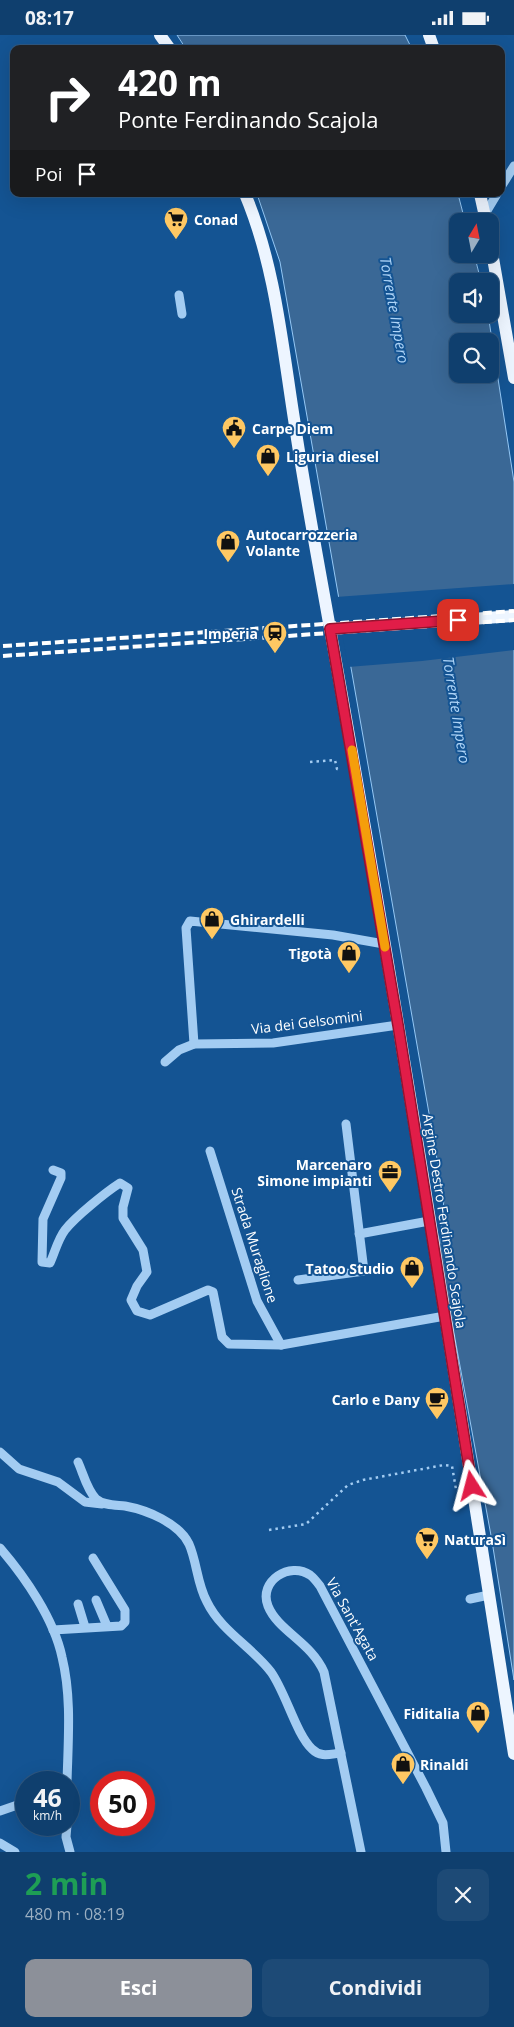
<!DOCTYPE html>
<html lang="it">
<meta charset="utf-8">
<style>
body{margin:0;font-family:"Open Sans",sans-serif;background:#1d4a76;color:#f1f3f6;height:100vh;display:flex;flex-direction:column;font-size:19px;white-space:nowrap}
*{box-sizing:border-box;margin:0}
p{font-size:16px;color:#9bafc2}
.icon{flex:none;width:28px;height:28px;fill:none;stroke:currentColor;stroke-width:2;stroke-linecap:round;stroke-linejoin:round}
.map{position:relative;height:1817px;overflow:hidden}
.sheet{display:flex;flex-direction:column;background:#0f3f6e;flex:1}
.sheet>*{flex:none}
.top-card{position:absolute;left:10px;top:10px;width:495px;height:152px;border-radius:10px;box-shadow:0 5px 20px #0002,0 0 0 1px #2f5881;background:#202124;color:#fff;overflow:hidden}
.needle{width:32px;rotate:10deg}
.tools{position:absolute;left:449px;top:178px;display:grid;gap:10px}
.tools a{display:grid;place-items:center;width:50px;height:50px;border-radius:10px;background:#0f3f6e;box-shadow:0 5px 20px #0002,0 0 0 1px #2f5881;font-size:25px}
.speed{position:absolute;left:15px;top:1736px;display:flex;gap:10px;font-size:25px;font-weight:700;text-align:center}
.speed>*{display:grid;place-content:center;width:65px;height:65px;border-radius:50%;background:#0f3f6e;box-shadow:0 5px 20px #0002,0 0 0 1px #2f5881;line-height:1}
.speed small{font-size:12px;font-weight:400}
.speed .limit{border:8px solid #d22;background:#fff;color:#111}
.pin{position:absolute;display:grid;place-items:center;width:42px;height:42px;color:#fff;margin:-21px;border-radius:10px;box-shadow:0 2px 8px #0006}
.me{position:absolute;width:55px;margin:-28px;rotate:351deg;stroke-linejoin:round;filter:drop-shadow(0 0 4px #0008)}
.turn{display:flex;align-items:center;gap:18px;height:105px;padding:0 25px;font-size:22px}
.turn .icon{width:65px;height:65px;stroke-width:2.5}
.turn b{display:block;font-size:35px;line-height:42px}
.then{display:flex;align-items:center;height:48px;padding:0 25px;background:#0003;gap:10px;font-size:19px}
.round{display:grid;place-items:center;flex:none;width:52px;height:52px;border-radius:10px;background:#1d4a76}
.summary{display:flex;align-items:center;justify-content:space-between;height:85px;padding:0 25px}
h1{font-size:30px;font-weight:700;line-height:38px;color:#1e9e55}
.action{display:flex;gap:10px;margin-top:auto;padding:10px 25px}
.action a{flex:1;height:58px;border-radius:10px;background:#8c9099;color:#fff;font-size:20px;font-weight:700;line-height:58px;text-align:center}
.action a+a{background:#1d4a76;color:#f1f3f6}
.status{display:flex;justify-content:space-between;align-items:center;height:35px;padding:0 25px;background:#0f3f6e;direction:ltr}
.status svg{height:14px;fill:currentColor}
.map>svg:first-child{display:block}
.water{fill:#3a6896;stroke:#95c8f5;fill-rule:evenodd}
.pier{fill:#145493}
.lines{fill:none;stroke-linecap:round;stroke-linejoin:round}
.path{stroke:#a3ccf2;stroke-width:2.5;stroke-dasharray:2.5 4;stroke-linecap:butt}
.minor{stroke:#a3ccf2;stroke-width:9}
.major{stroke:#edf5ff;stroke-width:12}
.rail{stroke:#fff;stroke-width:4;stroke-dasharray:9 4;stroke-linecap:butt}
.route-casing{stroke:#92132f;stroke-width:12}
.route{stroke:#e11d48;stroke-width:9}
.slow{stroke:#f59e0b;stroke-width:9}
.labels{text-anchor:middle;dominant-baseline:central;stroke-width:4;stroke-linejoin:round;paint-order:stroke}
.poi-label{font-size:14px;font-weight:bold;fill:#fff;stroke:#145493;text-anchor:start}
.street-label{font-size:14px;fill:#fff;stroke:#145493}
.water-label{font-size:15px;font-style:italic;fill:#afd5f8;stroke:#145493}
</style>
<div class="status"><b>08:17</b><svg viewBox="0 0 49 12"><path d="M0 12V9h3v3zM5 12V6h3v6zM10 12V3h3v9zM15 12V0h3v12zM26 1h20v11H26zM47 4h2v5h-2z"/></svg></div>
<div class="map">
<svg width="514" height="1817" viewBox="0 0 514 1817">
<rect width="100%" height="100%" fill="#145493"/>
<!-- water -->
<g class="water">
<path d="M177,0H405L412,14H186Z"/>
<path d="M257,159H458L465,186H458V219H474L481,246H458V279H488L514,447V1645L492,1506L439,1216L444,1164L280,227ZM458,306H490V339H458Z"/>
</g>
<!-- pier -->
<path class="pier" d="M514,549V615L422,626L348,632L336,562Z"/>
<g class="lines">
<!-- path -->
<g class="path">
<path d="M310,727L335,725L337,734H340"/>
<path d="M269,1495L306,1489L348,1450L363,1445L444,1430L452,1431L456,1454L460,1453"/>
</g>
<!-- minor -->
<g class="minor">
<path d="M501,152L514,131"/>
<path d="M485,179L497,159"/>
<path d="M179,260L182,279"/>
<path d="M194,1009L186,893L190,886L333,900L384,909"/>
<path d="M165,1027L179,1015L194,1009L273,1008L398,990"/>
<path d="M210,1116L257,1266L281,1310"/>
<path d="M53,1135L61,1138V1143L43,1184L42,1227L50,1228C55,1217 58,1204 65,1195C75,1182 106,1157 120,1148L128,1153L123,1172V1183L143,1215L147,1237L137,1251L131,1265L137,1276L150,1280L208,1255L213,1257L222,1302L229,1309L281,1310L445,1281"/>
<path d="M359,1199L429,1186"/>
<path d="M298,1245L364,1236L346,1089"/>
<path d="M0,1417L19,1434L58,1447L85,1467L102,1469"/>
<path d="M78,1427C83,1438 87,1455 96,1464C104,1471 116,1470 125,1471C147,1475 179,1488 189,1509C197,1527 197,1549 207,1567C221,1596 252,1612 271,1637C286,1658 296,1699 312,1714C321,1723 330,1719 341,1718"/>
<path d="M0,1513C25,1542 54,1584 62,1622C72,1663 68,1706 67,1748"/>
<path d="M470,1564L489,1560"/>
<path d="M96,1565L107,1591"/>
<path d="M78,1569L85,1592"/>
<path d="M53,1595L121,1591L125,1587V1575L93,1523"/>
<path d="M0,1776L26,1767"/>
<path d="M67,1790L66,1802L70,1817"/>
<path d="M0,1808L15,1817"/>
<path d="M361,1817L324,1637C311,1607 278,1596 268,1571C258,1546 290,1526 310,1540C314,1543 317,1547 320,1551L426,1753L443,1788L446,1817"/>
</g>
<!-- major -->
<g class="major">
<path d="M160,0L170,14"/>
<path d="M429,0L434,14"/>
<path d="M245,159C275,230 282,308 294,384C304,452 317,520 329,588C397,964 455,1342 514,1719"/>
<path d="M480,159L486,186"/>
<path d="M490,206L514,343"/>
<path d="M330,594L514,581"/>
</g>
<!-- rail -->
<g class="rail">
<path d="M3,611L514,576"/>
<path d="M3,621L514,585"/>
</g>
</g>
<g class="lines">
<defs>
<path id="route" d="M458,585L330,594L398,990L472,1451"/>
</defs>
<!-- route casing -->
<use href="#route" class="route-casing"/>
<!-- route -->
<use href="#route" class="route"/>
<!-- slow -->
<path class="slow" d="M352,715L385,912"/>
</g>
<!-- icons -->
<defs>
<symbol id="supermarket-pin" viewBox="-11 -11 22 30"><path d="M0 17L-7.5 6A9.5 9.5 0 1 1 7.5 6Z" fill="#ffc863" stroke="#145493"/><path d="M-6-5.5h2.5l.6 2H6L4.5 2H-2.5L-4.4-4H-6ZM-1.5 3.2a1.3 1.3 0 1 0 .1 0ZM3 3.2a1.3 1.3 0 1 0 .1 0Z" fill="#111"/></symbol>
<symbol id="civic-pin" viewBox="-11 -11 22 30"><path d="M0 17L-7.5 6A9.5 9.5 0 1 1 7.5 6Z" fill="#ffc863" stroke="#145493"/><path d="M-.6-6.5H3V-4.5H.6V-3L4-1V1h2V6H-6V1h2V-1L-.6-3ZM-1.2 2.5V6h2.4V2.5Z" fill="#111"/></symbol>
<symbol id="shop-pin" viewBox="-11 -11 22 30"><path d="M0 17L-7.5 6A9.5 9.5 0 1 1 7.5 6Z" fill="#ffc863" stroke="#145493"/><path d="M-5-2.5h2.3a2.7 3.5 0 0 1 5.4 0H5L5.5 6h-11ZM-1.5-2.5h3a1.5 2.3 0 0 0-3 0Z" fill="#111"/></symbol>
<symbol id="station-pin" viewBox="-11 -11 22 30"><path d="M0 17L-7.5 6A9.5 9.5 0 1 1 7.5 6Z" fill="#ffc863" stroke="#145493"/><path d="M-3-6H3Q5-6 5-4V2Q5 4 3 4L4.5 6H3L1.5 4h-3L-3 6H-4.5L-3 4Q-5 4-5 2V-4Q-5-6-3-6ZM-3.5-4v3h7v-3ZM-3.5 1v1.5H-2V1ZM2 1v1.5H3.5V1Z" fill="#111"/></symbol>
<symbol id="office-pin" viewBox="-11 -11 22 30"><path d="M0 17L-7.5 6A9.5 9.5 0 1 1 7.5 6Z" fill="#ffc863" stroke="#145493"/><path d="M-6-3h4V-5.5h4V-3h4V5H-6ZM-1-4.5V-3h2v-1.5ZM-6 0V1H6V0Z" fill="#111"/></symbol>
<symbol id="cafe-pin" viewBox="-11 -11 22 30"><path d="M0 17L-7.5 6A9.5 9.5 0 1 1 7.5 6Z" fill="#ffc863" stroke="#145493"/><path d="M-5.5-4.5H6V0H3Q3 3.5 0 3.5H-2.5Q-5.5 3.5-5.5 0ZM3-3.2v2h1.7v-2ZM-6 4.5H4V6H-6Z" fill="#111"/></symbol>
</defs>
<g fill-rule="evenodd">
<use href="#supermarket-pin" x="162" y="170" width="28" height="38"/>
<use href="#civic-pin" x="220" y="379" width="28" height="38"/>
<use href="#shop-pin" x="254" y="407" width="28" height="38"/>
<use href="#shop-pin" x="214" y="493" width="28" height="38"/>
<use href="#station-pin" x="261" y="584" width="28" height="38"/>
<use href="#shop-pin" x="198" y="870" width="28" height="38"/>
<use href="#shop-pin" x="335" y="904" width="28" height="38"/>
<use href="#office-pin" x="376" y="1123" width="28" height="38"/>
<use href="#shop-pin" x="398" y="1219" width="28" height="38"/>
<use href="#cafe-pin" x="423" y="1350" width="28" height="38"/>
<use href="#supermarket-pin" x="413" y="1490" width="28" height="38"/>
<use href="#shop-pin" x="464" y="1664" width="28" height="38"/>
<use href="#shop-pin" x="389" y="1715" width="28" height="38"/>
</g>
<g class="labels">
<!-- poi labels -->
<g class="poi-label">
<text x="194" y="184">Conad</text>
<text x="252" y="393">Carpe Diem</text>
<text x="286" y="421">Liguria diesel</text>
<text x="246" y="499">Autocarrozzeria<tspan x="246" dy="16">Volante</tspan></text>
<text x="258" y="598" text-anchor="end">Imperia</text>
<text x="230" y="884">Ghirardelli</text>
<text x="332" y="918" text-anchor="end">Tigotà</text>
<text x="372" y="1129" text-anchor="end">Marcenaro<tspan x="372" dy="16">Simone impianti</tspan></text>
<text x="394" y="1233" text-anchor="end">Tatoo Studio</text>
<text x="420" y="1364" text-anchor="end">Carlo e Dany</text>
<text x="444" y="1504">NaturaSì</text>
<text x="460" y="1678" text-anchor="end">Fiditalia</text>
<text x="420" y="1729">Rinaldi</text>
</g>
<!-- street labels -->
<g class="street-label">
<text transform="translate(307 987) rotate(-7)">Via dei Gelsomini</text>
<text transform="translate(445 1186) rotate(81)">Argine Destro Ferdinando Scajola</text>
<text transform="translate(255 1210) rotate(72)">Strada Muraglione</text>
<text transform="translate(353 1584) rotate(61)">Via Sant'Agata</text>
</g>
<!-- water labels -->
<g class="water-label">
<text transform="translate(395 275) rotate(80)">Torrente Impero</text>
<text transform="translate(457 675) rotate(81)">Torrente Impero</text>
</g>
</g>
</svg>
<div class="tools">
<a><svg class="needle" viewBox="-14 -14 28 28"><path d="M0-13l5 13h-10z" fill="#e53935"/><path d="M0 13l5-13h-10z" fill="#9bafc2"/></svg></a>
<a><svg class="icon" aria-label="sound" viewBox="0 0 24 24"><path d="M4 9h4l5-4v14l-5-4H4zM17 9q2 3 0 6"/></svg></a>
<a><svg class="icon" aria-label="search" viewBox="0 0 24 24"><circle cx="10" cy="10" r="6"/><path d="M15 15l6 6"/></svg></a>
</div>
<div class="speed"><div>46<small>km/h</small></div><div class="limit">50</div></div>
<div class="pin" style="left:458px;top:585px;background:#d93025"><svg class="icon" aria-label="arrive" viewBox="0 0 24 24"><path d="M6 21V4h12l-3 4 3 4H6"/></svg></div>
<svg class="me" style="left:472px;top:1451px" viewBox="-20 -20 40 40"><path d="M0-17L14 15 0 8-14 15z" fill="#e11d48" stroke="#fff" stroke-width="4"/></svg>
<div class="top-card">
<div class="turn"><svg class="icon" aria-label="right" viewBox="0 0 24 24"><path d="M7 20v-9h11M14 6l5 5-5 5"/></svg><div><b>420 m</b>Ponte Ferdinando Scajola</div></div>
<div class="then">Poi<svg class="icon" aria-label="arrive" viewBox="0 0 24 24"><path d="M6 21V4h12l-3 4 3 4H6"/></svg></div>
</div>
</div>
<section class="sheet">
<div class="summary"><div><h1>2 min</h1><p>480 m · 08:19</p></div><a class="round"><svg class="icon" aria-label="close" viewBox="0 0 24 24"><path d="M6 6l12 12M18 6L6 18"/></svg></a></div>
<div class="action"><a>Esci</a><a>Condividi</a></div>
</section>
